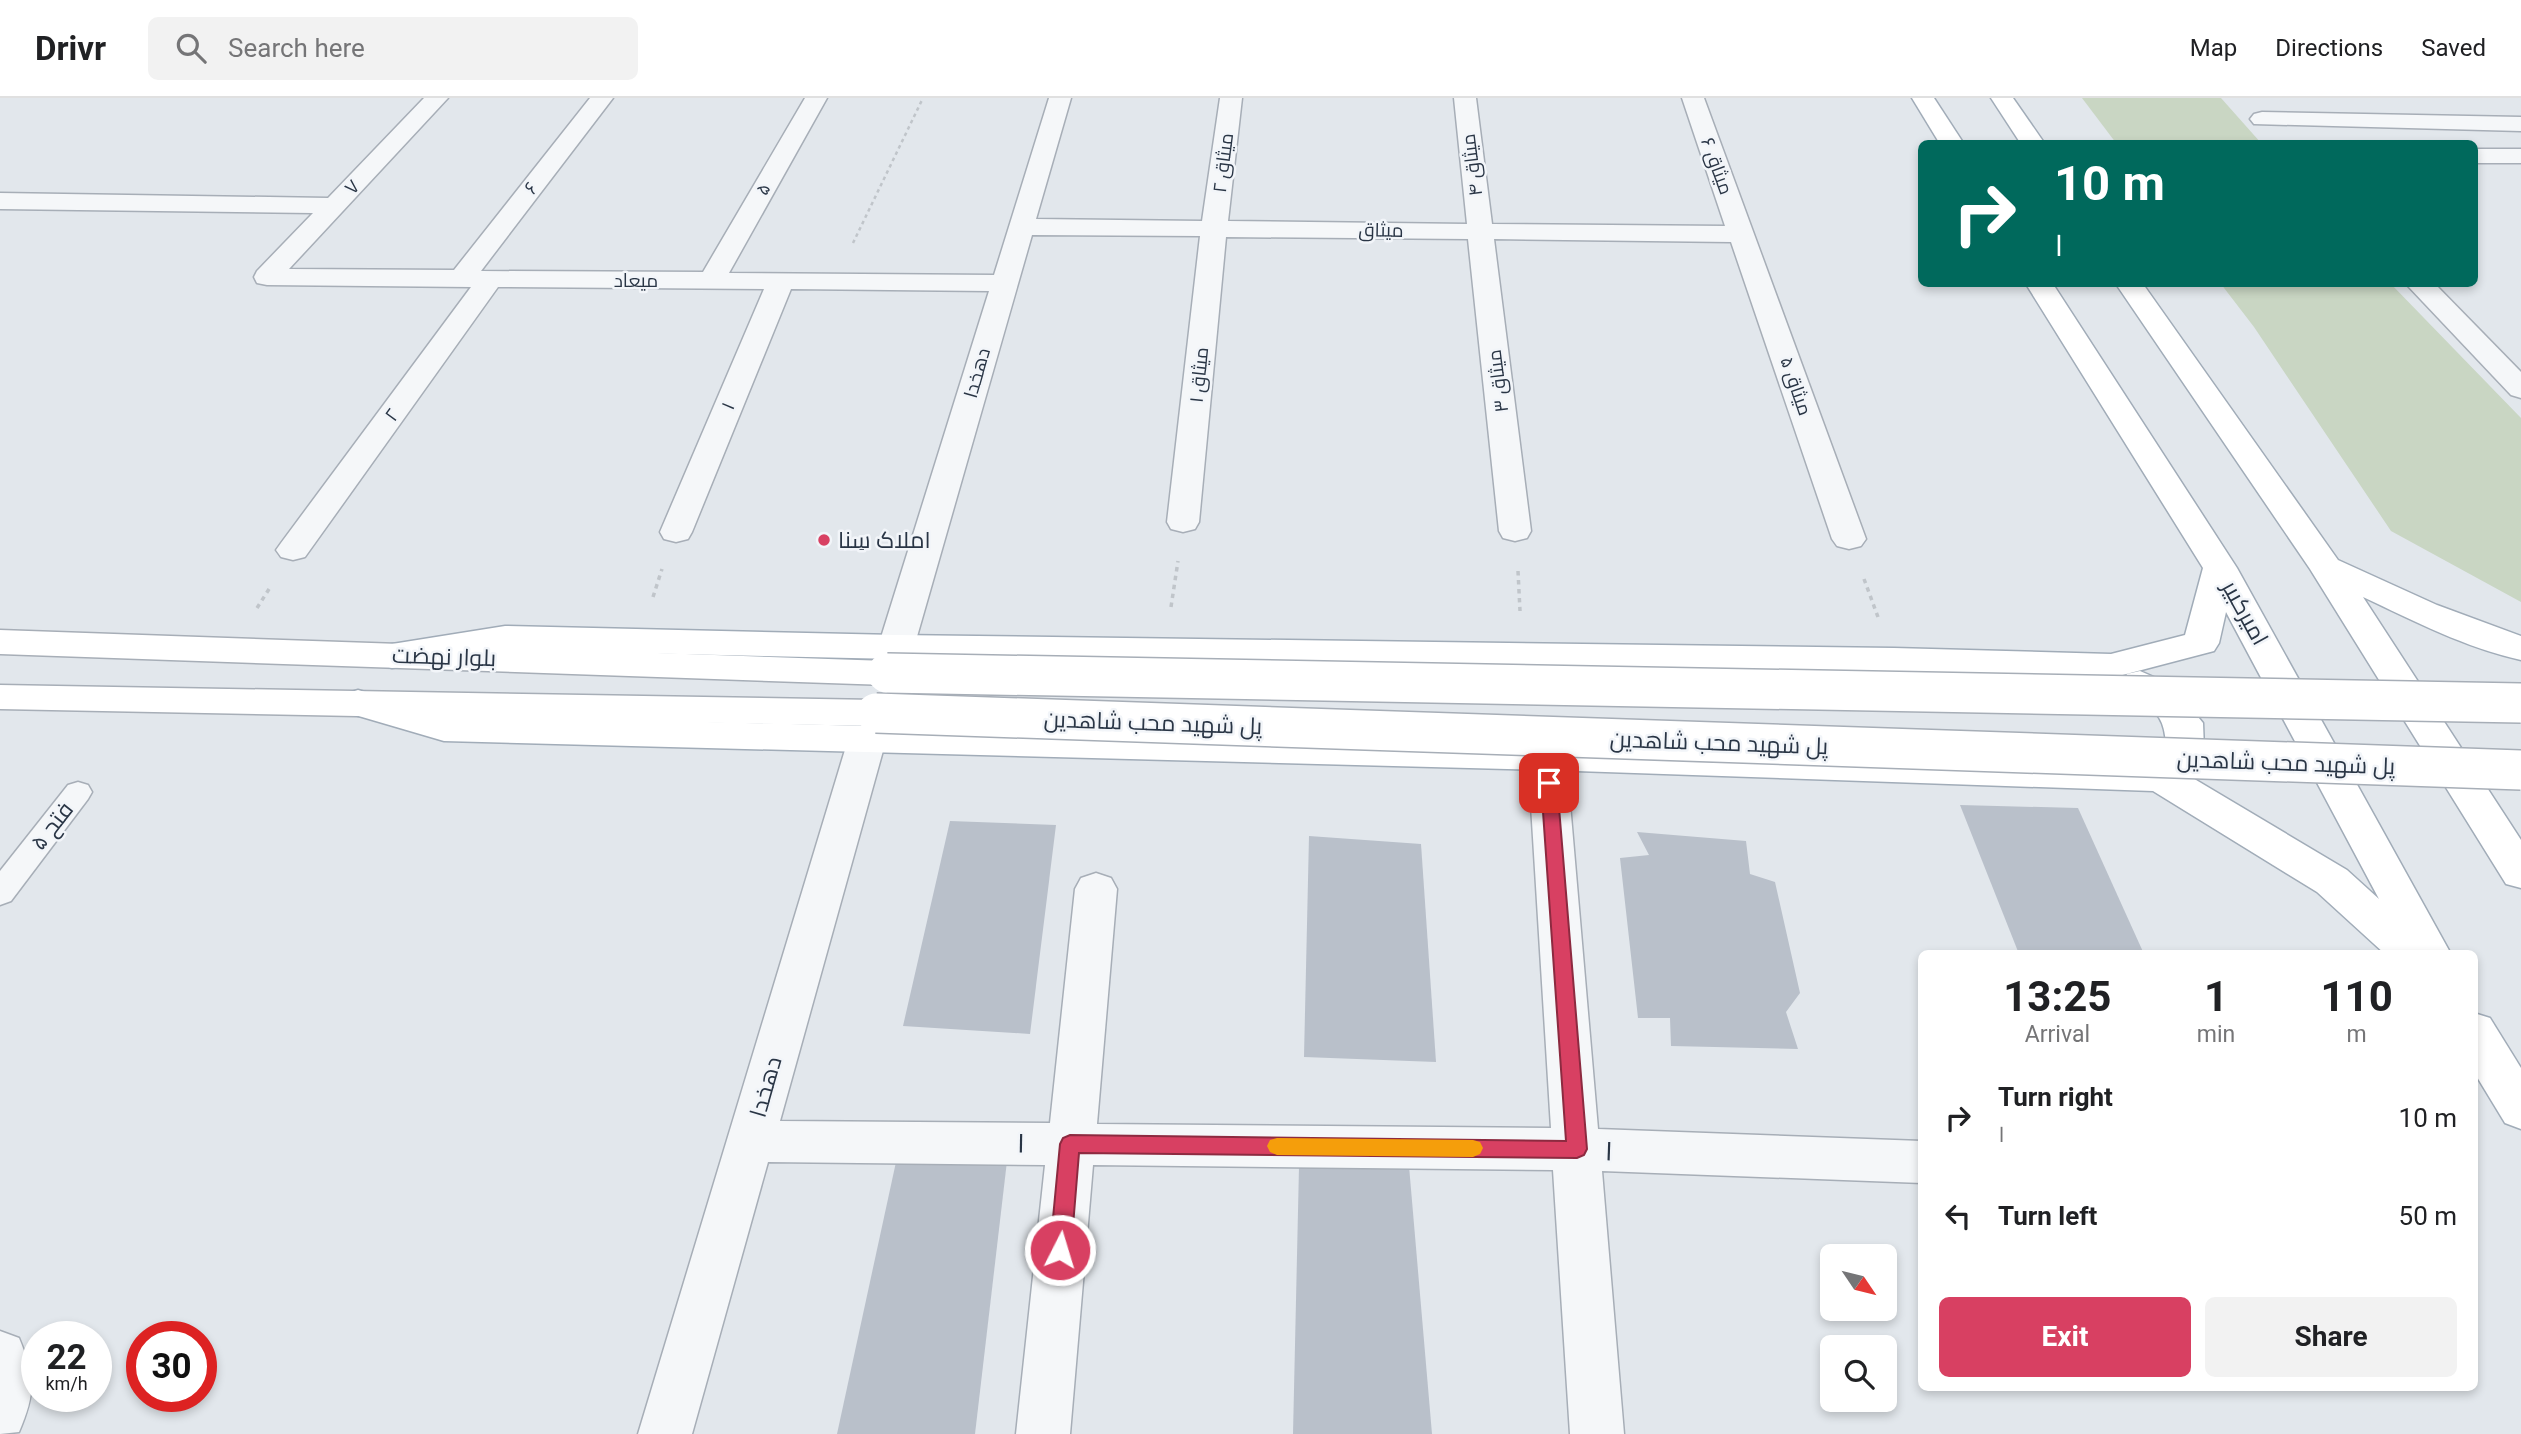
<!DOCTYPE html>
<meta charset="utf-8">
<style>
body{margin:0;font-family:Roboto,Cairo,sans-serif;background:#f2f2f2;color:#202124;height:100vh;display:flex;flex-direction:column;font-size:26px;white-space:nowrap}
*{box-sizing:border-box;margin:0}
p{font-size:23px;color:#757577}
.icon{flex:none;width:38px;height:38px;fill:none;stroke:currentColor;stroke-width:2;stroke-linecap:round;stroke-linejoin:round}
.map{position:relative;flex:1;overflow:hidden}
.side{position:absolute;left:1918px;top:852px;width:560px;height:441px;display:flex;flex-direction:column;background:#fff;border-radius:10px;box-shadow:0 4px 10px #0003}
.side>*{flex:none}
.top-card{position:absolute;left:1918px;top:42px;width:560px;height:147px;border-radius:10px;box-shadow:0 4px 10px #0003;background:#00695c;color:#fff;overflow:hidden}
.needle{width:46px;rotate:125deg}
.controls{position:absolute;left:1820px;top:1146px;display:grid;gap:14px}
.controls a{display:grid;place-items:center;width:77px;height:77px;border-radius:10px;background:#fff;box-shadow:0 4px 10px #0003;font-size:35px}
.speed{position:absolute;left:21px;top:1223px;display:flex;gap:14px;font-size:35px;font-weight:700;text-align:center}
.speed>*{display:grid;place-content:center;width:91px;height:91px;border-radius:50%;background:#fff;box-shadow:0 4px 10px #0003;line-height:1}
.speed small{font-size:18px;font-weight:400}
.speed .limit{border:10px solid #d22;background:#fff;color:#111}
.pin{position:absolute;display:grid;place-items:center;width:60px;height:60px;color:#fff;margin:-30px;border-radius:14px;box-shadow:0 4px 10px #0006}
.me{position:absolute;width:77px;margin:-38px;rotate:5deg;stroke-linejoin:round;filter:drop-shadow(0 0 5px #0008)}
.turn{display:flex;align-items:center;gap:24px;height:147px;padding:0 21px;font-size:32px}
.turn .icon{width:91px;height:91px;stroke-width:2.5}
.turn b{display:block;font-size:49px;line-height:60px}
.eta{display:flex;justify-content:space-evenly;align-items:center;height:119px;text-align:center}
.eta b{font-size:42px;font-weight:700;line-height:49px}
.cta{display:flex;gap:14px;margin-top:auto;padding:14px 21px}
.cta a{flex:1;height:80px;border-radius:10px;background:#d84062;color:#fff;font-size:28px;font-weight:700;line-height:80px;text-align:center}
.cta a+a{background:#f2f2f2;color:#202124}
ul{padding:0;list-style:none}
li{display:flex;align-items:center;gap:21px;height:98px;padding:0 21px}
li div{flex:1}
li b{display:block;font-size:26px}
li em{font-style:normal}
header{display:flex;align-items:center;gap:42px;box-sizing:border-box;height:98px;padding:0 35px;background:#fff;border-bottom:2px solid #e0e0e0}
header strong{font-size:33px}
nav{display:flex;gap:38px;margin-inline-start:auto;font-size:24px}
.search{width:490px;height:63px;background:#f2f2f2;display:flex;align-items:center;gap:18px;box-sizing:border-box;padding:0 24px;border-radius:10px;color:#757577;font-size:26px}
.map>svg:first-child{display:block}
.green{fill:#c9d6c3}
.building{fill:#b9c0ca}
.lines{fill:none;stroke-linecap:round;stroke-linejoin:round}
.service-casing{stroke:#a7aeb7;stroke-width:3}
.minor-casing{stroke:#a7aeb7;stroke-width:3}
.secondary-casing{stroke:#a7aeb7;stroke-width:3}
.primary-casing{stroke:#a1acb8;stroke-width:3}
.path-far1{stroke:#c0c5ca;stroke-width:2.5;stroke-dasharray:3.5 3.5;stroke-linecap:butt}
.path{stroke:#c0c5ca;stroke-width:3.5;stroke-dasharray:4.5 4.5;stroke-linecap:butt}
.service{fill:#f5f7f9;fill-rule:evenodd}
.minor{fill:#f5f7f9;fill-rule:evenodd}
.secondary{fill:#fff;fill-rule:evenodd}
.primary{fill:#fff;fill-rule:evenodd}
.secondary-bridge-casing{stroke:#a7aeb7;stroke-width:42;stroke-linecap:butt}
.secondary-bridge{stroke:#fff;stroke-width:39}
.route{fill:#d84062;stroke:#8c2a40;stroke-width:2}
.slow{fill:#f59e0b}
.poi-dot{fill:#d84062;stroke:#f2f5f9;stroke-width:2.5}
.labels{text-anchor:middle;dominant-baseline:central;stroke-width:5;stroke-linejoin:round;paint-order:stroke}
.far-street-label{font-size:19px;fill:#293545;stroke:#f2f5f9}
.poi-label{font-size:23px;fill:#293545;stroke:#f2f5f9;text-anchor:start}
.street-label{font-size:23px;fill:#293545;stroke:#f2f5f9}
.near-street-label{font-size:28px;fill:#293545;stroke:#f2f5f9}
</style>
<header>
<strong>Drivr</strong>
<div class="search"><svg class="icon" aria-label="search" viewBox="0 0 24 24"><circle cx="10" cy="10" r="6"/><path d="M15 15l6 6"/></svg>Search here</div>
<nav><a>Map</a><a>Directions</a><a>Saved</a></nav>
</header>
<div class="map">
<svg width="2521" height="1336" viewBox="0 0 2521 1336">
<rect width="100%" height="100%" fill="#e2e7ec"/>
<!-- green -->
<g class="green">
<path d="M2082,0H2221L2261,45H2116Z"/>
<path d="M2221,186H2391L2521,320V504L2391,433L2254,229Z"/>
</g>
<!-- building -->
<g class="building">
<path d="M1960,707L2078,710L2144,856H2019Z"/>
<path d="M950,723L1056,727L1030,936L903,928Z"/>
<path d="M1637,734L1746,743L1750,776L1775,784L1800,895L1786,914L1798,951L1671,948L1670,920H1638L1620,760L1649,757Z"/>
<path d="M1309,738L1421,746L1436,964L1304,959Z"/>
<path d="M1007,1063L975,1336H837L896,1064Z"/>
<path d="M1409,1068L1432,1336H1293L1299,1069Z"/>
</g>
<g class="lines">
<defs>
<path id="service" d="M78,684L88,687L92,694L88,701L11,803L0,807V773L68,687Z"/>
<g id="minor">
<path d="M424,0H448L289,171L454,172L590,0H613L481,173L703,174L805,0H827L729,175L994,177L1049,0H1071L1036,121L1202,123L1220,0H1242L1228,123L1467,126L1454,0H1476L1492,126L1725,128L1682,0H1704L1866,441L1861,448L1849,451L1837,448L1832,441L1731,144L1494,141L1531,433L1527,440L1515,443L1503,440L1499,433L1468,141L1226,139L1199,424L1195,431L1183,434L1171,431L1167,424L1200,138L1032,137L914,549L909,557L896,561L883,557L878,549L989,193L791,191L692,434L688,441L676,444L664,441L660,434L764,191L498,189L305,459L293,462L281,459L276,452L281,445L471,189L267,187L257,185L254,179L257,173L313,115L0,111V95L328,100Z"/>
<path d="M2262,14L2521,19V33L2254,26L2250,21L2254,16Z"/>
<rect x="2474" y="51" width="47" height="14"/>
<path d="M2406,186H2435L2521,274V300L2511,297Z"/>
<path d="M867,629L880,633L886,642L780,1023L1050,1025L1075,791L1081,780L1096,775L1111,780L1117,791L1097,1026L1551,1030L1528,659L1533,649L1547,646L1561,649L1566,659L1598,1031L1922,1043V1085L1602,1073L1624,1336H1570L1553,1072L1093,1067L1070,1336H1016L1045,1067L768,1064L692,1336H638L848,642L854,633Z"/>
<path d="M0,1233L19,1240C35,1279 36,1294 19,1334L0,1336Z"/>
</g>
<g id="secondary">
<path d="M0,532L887,563L900,566L905,575L900,584L887,587L0,556Z"/>
<path d="M0,587L876,602L889,606L895,615L889,624L876,628L0,611Z"/>
</g>
<g id="primary">
<path d="M1912,0H1934L1964,46H1940Z"/>
<path d="M1991,0H2013L2045,46H2021Z"/>
<path d="M2026,186H2053L2237,470L2451,856H2385L2317,794L2153,693L1547,672L444,643L345,614L339,605L345,596L358,592L444,617L1547,646L2151,665L2166,649C2165,602 2139,614 2122,585L2127,576L2140,573L2172,587L2203,625L2204,652L2186,676L2347,772L2379,801L2226,514L2219,545L2214,553L2111,580L1894,574L896,561L505,552L392,570L379,566L374,558L379,550L392,546L505,528L896,537L1894,550L2111,556L2185,537L2203,470Z"/>
<path d="M2116,186H2143L2338,462L2437,507L2521,538V562C2466,550 2414,523 2363,499L2521,742V790L2506,786L2310,471Z"/>
<path d="M2474,915L2490,920L2521,970V1031L2505,1025L2474,974Z"/>
</g>
</defs>
<!-- service casing -->
<use href="#service" class="service-casing"/>
<!-- minor casing -->
<use href="#minor" class="minor-casing"/>
<!-- secondary casing -->
<use href="#secondary" class="secondary-casing"/>
<!-- primary casing -->
<use href="#primary" class="primary-casing"/>
<!-- path-far1 -->
<path class="path-far1" d="M853,145L923,0"/>
<!-- path -->
<g class="path">
<path d="M1518,473L1520,513"/>
<path d="M1864,481L1878,519"/>
<path d="M653,499L662,471"/>
<path d="M1171,509L1178,463"/>
<path d="M257,510L271,488"/>
</g>
<!-- service -->
<use href="#service" class="service"/>
<!-- minor -->
<use href="#minor" class="minor"/>
<!-- secondary -->
<use href="#secondary" class="secondary"/>
<!-- primary -->
<use href="#primary" class="primary"/>
<defs>
<g id="secondary-bridge">
<path d="M887,575L2521,605"/>
<path d="M876,615L2521,672"/>
</g>
</defs>
<!-- secondary-bridge casing -->
<use href="#secondary-bridge" class="secondary-bridge-casing"/>
<!-- secondary-bridge -->
<use href="#secondary-bridge" class="secondary-bridge"/>
</g>
<!-- route -->
<path class="route" d="M1549,680L1557,685L1587,1051L1584,1057L1577,1060L1079,1055L1071,1152L1068,1158L1060,1161L1053,1158L1050,1152L1060,1046L1063,1040L1070,1037L1566,1043L1541,685Z"/>
<!-- slow -->
<path class="slow" d="M1277,1040L1473,1042L1480,1044L1483,1050L1480,1056L1473,1059L1277,1057L1270,1054L1267,1048L1270,1042Z"/>
<!-- markers -->
<circle class="poi-dot" cx="824" cy="442" r="7"/>
<g class="labels">
<!-- far-street labels -->
<g class="far-street-label">
<text transform="translate(1223 65) rotate(-83)">میثاق ۲</text>
<text transform="translate(1472 67) rotate(-97)">میثاق ۴</text>
<text transform="translate(1717 68) rotate(70)">میثاق ۶</text>
<text transform="translate(352 89) rotate(-47)">۷</text>
<text transform="translate(531 90) rotate(-52)">۶</text>
<text transform="translate(763 91) rotate(-60)">۵</text>
<text transform="translate(1381 132) rotate(1)">میثاق</text>
<text x="636" y="182">میعاد</text>
<text transform="translate(977 275) rotate(-74)">دهخدا</text>
<text transform="translate(1199 277) rotate(-84)">میثاق ۱</text>
<text transform="translate(1498 283) rotate(-97)">میثاق ۳</text>
<text transform="translate(1796 288) rotate(71)">میثاق ۵</text>
<text transform="translate(728 308) rotate(-67)">۱</text>
<text transform="translate(392 317) rotate(-54)">۲</text>
</g>
<!-- poi labels -->
<g class="poi-label">
<text x="838" y="442">املاک سِنا</text>
</g>
<!-- street labels -->
<g class="street-label">
<text transform="translate(2245 515) rotate(61)">امیرکبیر</text>
<text transform="translate(444 559) rotate(2)">بلوار نهضت</text>
<text transform="translate(1153 625) rotate(2)">پل شهید محب شاهدین</text>
<text transform="translate(1719 645) rotate(2)">پل شهید محب شاهدین</text>
<text transform="translate(2286 665) rotate(2)">پل شهید محب شاهدین</text>
<text transform="translate(52 728) rotate(-52)">۵ فتح</text>
<text transform="translate(766 989) rotate(-74)">دهخدا</text>
</g>
<!-- near-street labels -->
<g class="near-street-label">
<text transform="translate(1021 1045) rotate(1)">۱</text>
<text transform="translate(1609 1053) rotate(2)">۱</text>
</g>
</g>
</svg>
<div class="controls">
<a><svg class="needle" viewBox="-14 -14 28 28"><path d="M0-13l5 13h-10z" fill="#e53935"/><path d="M0 13l5-13h-10z" fill="#757577"/></svg></a>
<a><svg class="icon" aria-label="search" viewBox="0 0 24 24"><circle cx="10" cy="10" r="6"/><path d="M15 15l6 6"/></svg></a>
</div>
<div class="speed"><div>22<small>km/h</small></div><div class="limit">30</div></div>
<div class="pin" style="left:1549px;top:685px;background:#d93025"><svg class="icon" aria-label="arrive" viewBox="0 0 24 24"><path d="M6 21V4h12l-3 4 3 4H6"/></svg></div>
<svg class="me" style="left:1060px;top:1152px" viewBox="-20 -20 40 40"><circle r="17" fill="#d84062" stroke="#fff" stroke-width="3"/><path d="M0-11L8 9 0 5-8 9z" fill="#fff"/></svg>
<div class="top-card">
<div class="turn"><svg class="icon" aria-label="right" viewBox="0 0 24 24"><path d="M7 20v-9h11M14 6l5 5-5 5"/></svg><div><b>10 m</b>۱</div></div>
</div>
<section class="side">
<div class="eta">
<div><b>13:25</b><p>Arrival</p></div>
<div><b>1</b><p>min</p></div>
<div><b>110</b><p>m</p></div>
</div>
<ul>
<li><svg class="icon" aria-label="right" viewBox="0 0 24 24"><path d="M7 20v-9h11M14 6l5 5-5 5"/></svg><div><b>Turn right</b><p>۱</p></div><em>10 m</em></li>
<li><svg class="icon" aria-label="left" viewBox="0 0 24 24"><path d="M17 20v-9H6M10 6l-5 5 5 5"/></svg><div><b>Turn left</b></div><em>50 m</em></li>
</ul>
<div class="cta"><a>Exit</a><a>Share</a></div>
</section>
</div>
